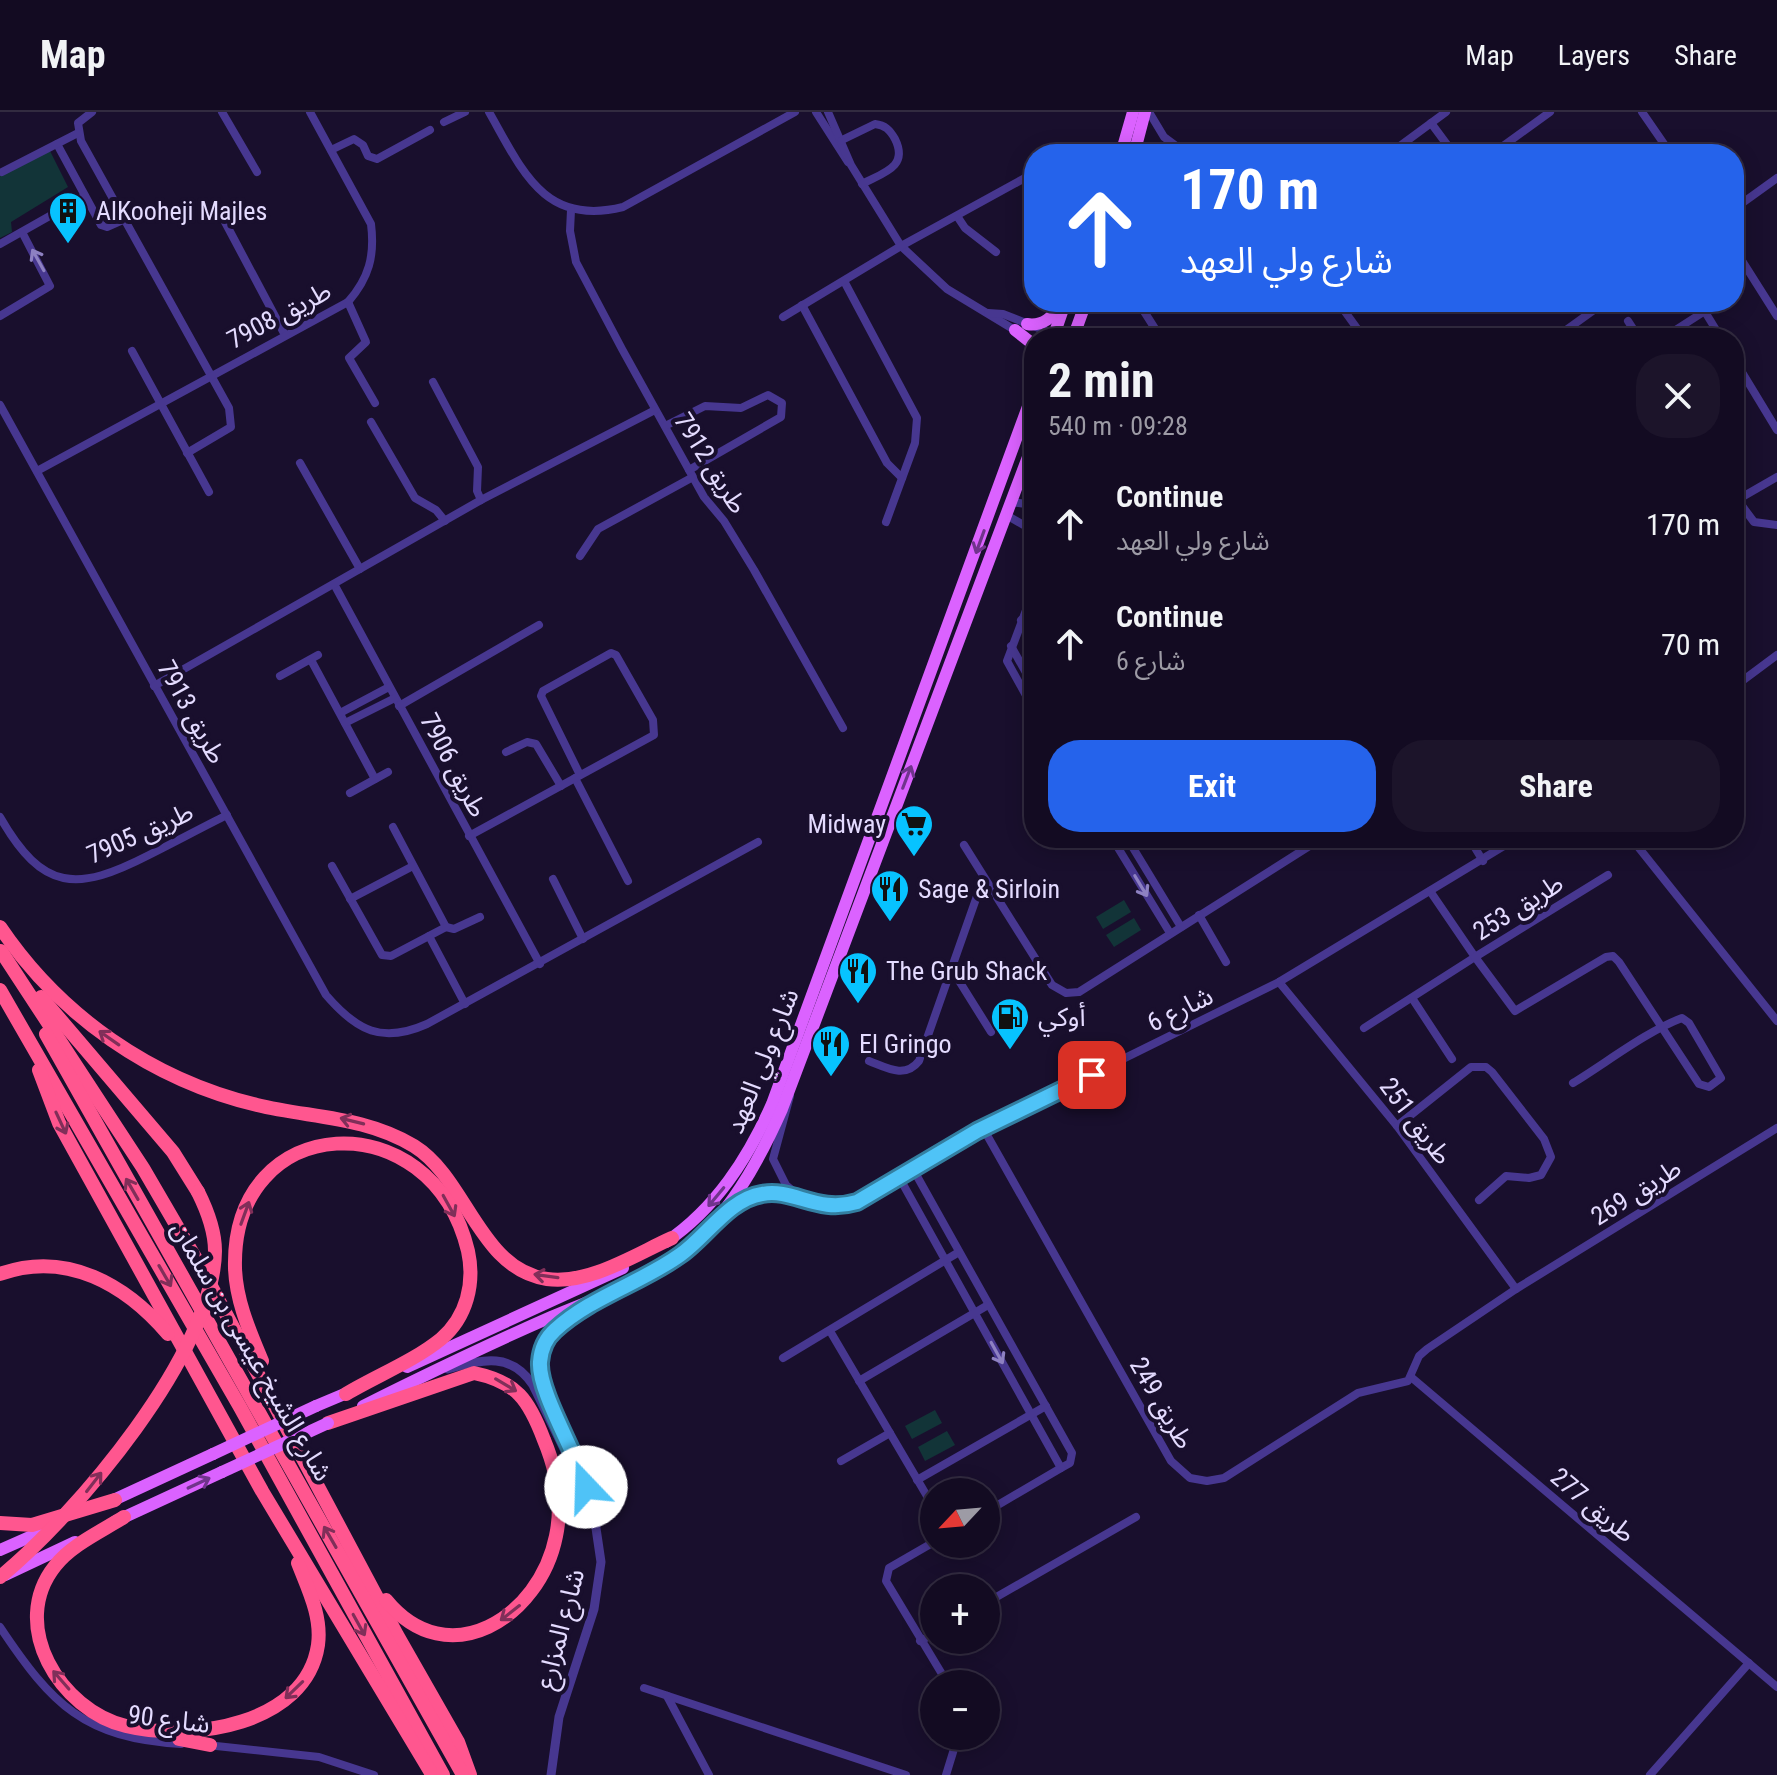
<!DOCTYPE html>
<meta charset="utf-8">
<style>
body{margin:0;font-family:"Roboto Condensed","Noto Sans Arabic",sans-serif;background:#1c142a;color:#f1f3f6;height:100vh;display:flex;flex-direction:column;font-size:30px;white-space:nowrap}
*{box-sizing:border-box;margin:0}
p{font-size:26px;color:#9d9ba5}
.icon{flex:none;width:44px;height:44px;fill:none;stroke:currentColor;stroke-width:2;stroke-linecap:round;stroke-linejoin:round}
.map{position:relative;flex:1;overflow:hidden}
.panel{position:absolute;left:1024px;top:216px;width:720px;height:520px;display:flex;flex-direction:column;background:#130b22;border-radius:32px;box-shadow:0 4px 20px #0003,0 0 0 2px #322b40}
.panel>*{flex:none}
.top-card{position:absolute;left:1024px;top:32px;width:720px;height:168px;border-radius:32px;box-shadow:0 4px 20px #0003,0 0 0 2px #322b40;background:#2563eb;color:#fff;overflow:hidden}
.needle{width:52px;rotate:244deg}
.fabs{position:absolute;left:920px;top:1366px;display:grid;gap:16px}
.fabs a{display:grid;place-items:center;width:80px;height:80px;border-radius:50%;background:#130b22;box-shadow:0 4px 20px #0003,0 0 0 2px #322b40;font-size:40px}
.pin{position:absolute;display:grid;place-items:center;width:68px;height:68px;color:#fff;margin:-34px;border-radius:16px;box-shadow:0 4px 12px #0006}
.me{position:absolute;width:88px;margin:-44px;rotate:339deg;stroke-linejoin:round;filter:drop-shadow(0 0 6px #0008)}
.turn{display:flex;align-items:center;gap:28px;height:168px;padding:0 24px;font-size:36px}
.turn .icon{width:104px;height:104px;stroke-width:2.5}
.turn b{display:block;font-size:56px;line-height:68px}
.round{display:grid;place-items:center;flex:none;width:84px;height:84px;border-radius:32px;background:#1c142a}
.overview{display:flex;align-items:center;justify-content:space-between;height:136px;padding:0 24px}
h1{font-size:48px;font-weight:700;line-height:60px}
.button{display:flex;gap:16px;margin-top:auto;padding:16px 24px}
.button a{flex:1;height:92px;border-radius:32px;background:#2563eb;color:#fff;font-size:32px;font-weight:700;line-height:92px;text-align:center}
.button a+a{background:#1c142a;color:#f1f3f6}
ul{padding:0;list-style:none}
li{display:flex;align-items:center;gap:24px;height:120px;padding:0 24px}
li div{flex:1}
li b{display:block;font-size:30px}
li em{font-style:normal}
header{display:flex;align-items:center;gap:48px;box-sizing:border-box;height:112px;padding:0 40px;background:#130b22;border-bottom:2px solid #322b40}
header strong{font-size:38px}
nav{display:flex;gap:44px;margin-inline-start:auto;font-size:28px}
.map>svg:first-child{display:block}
.green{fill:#123438}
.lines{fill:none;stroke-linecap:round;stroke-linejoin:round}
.minor{stroke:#473790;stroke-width:8}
.tertiary{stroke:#473790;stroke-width:9}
.primary{stroke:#db62ff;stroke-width:12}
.motorway{stroke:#ff568f;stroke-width:14}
.primary-bridge{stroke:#db62ff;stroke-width:12}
.motorway-bridge{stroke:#ff568f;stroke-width:14}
.oneway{stroke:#8e81c2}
.oneway2{stroke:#70348c}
.oneway3{stroke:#802f59}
.route-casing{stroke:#337fa1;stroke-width:20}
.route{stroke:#4fc3f7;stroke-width:14}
.labels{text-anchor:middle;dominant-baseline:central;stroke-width:8;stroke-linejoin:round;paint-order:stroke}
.poi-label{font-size:26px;fill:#e4dbff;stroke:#190f2d;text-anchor:start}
.street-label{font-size:26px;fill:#e4dbff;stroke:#190f2d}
</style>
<header>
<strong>Map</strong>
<nav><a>Map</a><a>Layers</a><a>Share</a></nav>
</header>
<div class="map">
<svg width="1777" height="1663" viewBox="0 0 1777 1663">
<rect width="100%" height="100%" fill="#190f2d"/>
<!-- green -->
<g class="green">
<path d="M50,39L68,75L11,110L12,120L0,126V64Z"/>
<path d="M1124,788L1131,800L1103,817L1096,805Z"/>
<path d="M1134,806L1141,818L1114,835L1106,823Z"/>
<path d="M935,1298L942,1311L912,1327L905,1314Z"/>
<path d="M947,1319L955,1333L925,1349L918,1335Z"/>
</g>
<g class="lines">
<!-- minor -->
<g class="minor">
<path d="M92,0L78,11L81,29L229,296L231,315L187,341"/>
<path d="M222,0L257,60"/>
<path d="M489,0C522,58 544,115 623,95L795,0"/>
<path d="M816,0L848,50"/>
<path d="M828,0L851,53L901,134L947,177L1018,220"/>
<path d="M1149,0L1164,25L1187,42"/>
<path d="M1642,0L1671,42"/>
<path d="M444,10L465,0"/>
<path d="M1431,11L1454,42"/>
<path d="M842,28L875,12C885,13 890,18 895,27C909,55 883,61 862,72"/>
<path d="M57,32L101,113L107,115L125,107"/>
<path d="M331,38L354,27L363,33L368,44L377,47L430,18"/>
<path d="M1389,42L1446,0"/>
<path d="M1492,42L1550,0"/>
<path d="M2,60L78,21"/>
<path d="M217,95L285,223"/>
<path d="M1734,97L1777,66"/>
<path d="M571,98L570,119L576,150L622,237L704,385L724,409L754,458L843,616"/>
<path d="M957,104L965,116L996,140"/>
<path d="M0,132L85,84"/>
<path d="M1734,136L1777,204"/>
<path d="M844,169L917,306L915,331L886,410"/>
<path d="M348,190L366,230L349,246L375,291"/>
<path d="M1138,190L1161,226"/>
<path d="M1338,190L1364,226"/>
<path d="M1699,190L1721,226"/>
<path d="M802,193L887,351L902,366"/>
<path d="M988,201L1003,202L1064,226"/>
<path d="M0,204L50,174L22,120"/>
<path d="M783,205L901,134L1034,61"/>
<path d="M1628,209L1639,226"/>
<path d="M1555,226L1605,190"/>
<path d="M1663,226L1705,199"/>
<path d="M132,239L209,380"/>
<path d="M1734,247L1777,318"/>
<path d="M433,270L478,355L477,379L481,388"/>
<path d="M0,293L326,883C357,919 382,932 427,912L758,730"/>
<path d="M371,310L415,386L436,398L445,409"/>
<path d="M665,314L705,294L741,296L768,283L782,291L781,305L689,358"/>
<path d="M300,351L360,457"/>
<path d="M37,359L348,190C369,166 375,144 371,112L310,0"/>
<path d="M1734,383L1754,410L1777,413"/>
<path d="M1737,388L1777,365"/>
<path d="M1011,390L1034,393"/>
<path d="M1008,404L1034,419"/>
<path d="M580,444L598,417L693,365"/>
<path d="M334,472L540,852"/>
<path d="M1034,477L1007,549L1034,598"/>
<path d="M1021,508L1028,513L1034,509"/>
<path d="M1011,534L1034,575"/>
<path d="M311,548L375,667"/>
<path d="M280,564L318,543"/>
<path d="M154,574L481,388L655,298"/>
<path d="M1734,575L1777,543"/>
<path d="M399,594L539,513"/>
<path d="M340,601L389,575"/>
<path d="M345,611L395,586"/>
<path d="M506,640L527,630L536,632L561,674"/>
<path d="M575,666L628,769"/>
<path d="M350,681L388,660"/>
<path d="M0,705C43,780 77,780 149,743C175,730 201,716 227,703"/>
<path d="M393,715L446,815L454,817L480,805"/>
<path d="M469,724L654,623L653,608L616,543L611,541L543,579L541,584L580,663"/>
<path d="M1112,726L1170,821"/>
<path d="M1127,726L1181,815"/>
<path d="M1469,726L1483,749"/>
<path d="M1631,726L1777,909"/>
<path d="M964,733L1052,873L1066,881L1079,880L1322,726"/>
<path d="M332,754L382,843L391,844L446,815"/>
<path d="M553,767L583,827"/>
<path d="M350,787L413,754"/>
<path d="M1199,803L1226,850"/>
<path d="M429,824L465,892"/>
<path d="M951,856L991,920"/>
<path d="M1279,870L1397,1014L1516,1177"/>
<path d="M1412,886L1452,947"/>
<path d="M1364,916L1475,845L1430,779"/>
<path d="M869,949C887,956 905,967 919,949L977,784L991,776"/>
<path d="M1573,971C1606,951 1647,919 1682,906L1689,911L1721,966L1709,975L1699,972L1619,850L1613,844L1606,845L1515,899L1475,845L1608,763"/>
<path d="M790,984L773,1047L786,1073L804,1088"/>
<path d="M1397,1014L1471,955H1486L1492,960L1544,1027L1551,1045L1541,1063L1529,1066L1506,1064L1479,1088"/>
<path d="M983,1016L1171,1349L1190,1366L1207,1369L1224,1366L1358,1281L1408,1269L1419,1244L1427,1237L1516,1177L1777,1016"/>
<path d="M899,1065L1061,1356L1070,1351L1072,1341L913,1057"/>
<path d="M725,1103L763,1082C796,1083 823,1100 857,1090L983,1016L1279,870L1517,726"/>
<path d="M830,1219L934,1396"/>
<path d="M783,1246L959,1140"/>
<path d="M1411,1265L1777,1575"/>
<path d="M859,1269L988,1193"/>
<path d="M841,1349L890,1321"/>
<path d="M917,1368L1046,1294"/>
<path d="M986,1400L1061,1356"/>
<path d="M934,1430L889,1456L886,1469L948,1572"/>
<path d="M986,1491L1136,1405"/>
<path d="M0,1515C52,1593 84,1626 181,1632"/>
<path d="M920,1529L934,1522"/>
<path d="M644,1576L906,1663"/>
<path d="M667,1584L709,1663"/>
<path d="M207,1633L319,1645L374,1663"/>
<path d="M946,1663L958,1624"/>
<path d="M1650,1663L1749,1551"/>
</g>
<!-- tertiary -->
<g class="tertiary">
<path d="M448,1257C482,1248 510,1239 533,1273L582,1374"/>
<path d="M551,1663L559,1605L594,1497L601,1450L593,1396L544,1272L540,1249L544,1233L553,1219L600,1189"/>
</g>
<!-- primary -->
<g class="primary">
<path d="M1121,42L1133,0"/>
<path d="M1134,42L1145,0"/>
<path d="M1027,212C1045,215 1054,202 1064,190"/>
<path d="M1015,218L1034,233"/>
<path d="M1053,226L1063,197"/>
<path d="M1073,226L1086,190"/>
<path d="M666,1130C716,1096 748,1046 772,992L1034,278"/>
<path d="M407,1255L623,1156"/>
<path d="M316,1294L354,1278"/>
<path d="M363,1294C425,1263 487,1233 551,1205C595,1186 644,1171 682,1141C728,1106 759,1049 782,997L1034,329"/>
<path d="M107,1391L213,1342"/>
<path d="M116,1409L222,1360"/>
<path d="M0,1438L50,1416"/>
<path d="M5,1463L75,1430"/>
</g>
<!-- motorway -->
<g class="motorway">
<path d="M0,815C60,904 152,968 257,993C311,1006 364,1004 414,1034C467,1067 479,1157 547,1167C589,1173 636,1142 672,1126"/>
<path d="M1,839L143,1056L203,1159L397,1523L458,1630L470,1663"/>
<path d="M0,878L240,1295L443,1663"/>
<path d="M41,885L173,1040L198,1080"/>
<path d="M46,922L462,1661"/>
<path d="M39,958L59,1011L262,1379L430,1659"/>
<path d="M0,1162C67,1138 126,1173 168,1222"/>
<path d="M262,1249C250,1220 236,1189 235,1156C231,998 432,988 468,1139C475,1171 467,1205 441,1227C414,1249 376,1264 346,1282"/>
<path d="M328,1311L474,1261C517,1270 529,1288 544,1328C557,1359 563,1391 556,1424C540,1505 448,1564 386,1488"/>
<path d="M124,1405C102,1419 71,1433 55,1454C8,1513 60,1598 126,1614C191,1630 306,1613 318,1533C322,1504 308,1477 298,1451"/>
<path d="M0,1411L32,1413L115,1388"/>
<path d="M179,1627L210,1633"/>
</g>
<!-- primary-bridge -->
<g class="primary-bridge">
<path d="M213,1342L316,1294"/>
<path d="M222,1360L328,1311"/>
</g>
<!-- motorway-bridge -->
<path class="motorway-bridge" d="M0,1465C76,1403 214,1240 215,1139C215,1119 207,1098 198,1080"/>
</g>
<!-- one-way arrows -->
<defs><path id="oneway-shaft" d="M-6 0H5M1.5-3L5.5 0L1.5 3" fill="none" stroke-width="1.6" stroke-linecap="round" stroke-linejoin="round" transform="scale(2)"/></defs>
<g class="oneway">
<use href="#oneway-shaft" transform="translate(38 148) rotate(-119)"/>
<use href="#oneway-shaft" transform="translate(1141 774) rotate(59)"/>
<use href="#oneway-shaft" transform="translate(997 1241) rotate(61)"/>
</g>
<g class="oneway2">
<use href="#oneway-shaft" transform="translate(980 430) rotate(110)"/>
<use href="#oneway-shaft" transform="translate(907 665) rotate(-69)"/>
<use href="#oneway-shaft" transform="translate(716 1085) rotate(130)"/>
<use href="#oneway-shaft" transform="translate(199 1371) rotate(-25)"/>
</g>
<g class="oneway3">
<use href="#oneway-shaft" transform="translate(109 926) rotate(-145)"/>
<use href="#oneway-shaft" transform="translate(352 1009) rotate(-166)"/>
<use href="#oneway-shaft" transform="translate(61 1011) rotate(65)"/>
<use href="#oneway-shaft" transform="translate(132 1077) rotate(-120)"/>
<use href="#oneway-shaft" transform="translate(449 1094) rotate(61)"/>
<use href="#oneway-shaft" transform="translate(245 1101) rotate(-70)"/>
<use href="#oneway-shaft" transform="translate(165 1164) rotate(60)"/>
<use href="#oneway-shaft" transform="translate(546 1164) rotate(-172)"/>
<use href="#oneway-shaft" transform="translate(506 1273) rotate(31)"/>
<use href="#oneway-shaft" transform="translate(94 1370) rotate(-52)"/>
<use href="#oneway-shaft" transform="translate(330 1425) rotate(-120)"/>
<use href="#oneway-shaft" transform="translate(510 1501) rotate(142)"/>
<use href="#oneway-shaft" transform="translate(359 1513) rotate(61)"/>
<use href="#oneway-shaft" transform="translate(61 1568) rotate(-131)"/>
<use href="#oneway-shaft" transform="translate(294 1578) rotate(136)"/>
</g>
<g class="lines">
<defs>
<path id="route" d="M586,1375C577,1342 538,1280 540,1250C541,1237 546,1226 555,1218C591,1185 641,1171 680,1143C706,1125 729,1087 762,1082C794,1076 817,1102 857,1090L977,1019L1092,963"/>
</defs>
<!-- route casing -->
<use href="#route" class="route-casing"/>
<!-- route -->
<use href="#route" class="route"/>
</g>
<!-- icons -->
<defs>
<symbol id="building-pin" viewBox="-11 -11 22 30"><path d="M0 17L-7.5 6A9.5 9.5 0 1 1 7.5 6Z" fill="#07c3ff" stroke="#190f2d"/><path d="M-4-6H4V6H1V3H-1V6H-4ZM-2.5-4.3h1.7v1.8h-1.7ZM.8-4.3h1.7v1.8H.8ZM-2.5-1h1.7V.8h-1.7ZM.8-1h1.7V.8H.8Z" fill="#111"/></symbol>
<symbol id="supermarket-pin" viewBox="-11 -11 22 30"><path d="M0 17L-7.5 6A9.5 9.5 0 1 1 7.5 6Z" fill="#07c3ff" stroke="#190f2d"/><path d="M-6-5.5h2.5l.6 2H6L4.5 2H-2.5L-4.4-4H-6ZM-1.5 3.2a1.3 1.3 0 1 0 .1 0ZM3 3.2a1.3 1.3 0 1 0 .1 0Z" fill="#111"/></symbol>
<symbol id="restaurant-pin" viewBox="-11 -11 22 30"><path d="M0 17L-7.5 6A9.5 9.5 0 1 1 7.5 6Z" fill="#07c3ff" stroke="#190f2d"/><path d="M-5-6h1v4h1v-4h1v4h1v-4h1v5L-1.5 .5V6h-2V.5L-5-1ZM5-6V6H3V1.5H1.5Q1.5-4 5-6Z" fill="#111"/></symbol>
<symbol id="fuel-pin" viewBox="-11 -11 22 30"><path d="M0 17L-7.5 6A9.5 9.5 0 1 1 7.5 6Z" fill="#07c3ff" stroke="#190f2d"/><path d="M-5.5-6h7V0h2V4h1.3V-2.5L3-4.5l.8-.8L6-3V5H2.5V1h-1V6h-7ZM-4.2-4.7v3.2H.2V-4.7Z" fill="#111"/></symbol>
</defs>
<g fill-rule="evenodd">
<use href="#building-pin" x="46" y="77" width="44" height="60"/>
<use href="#supermarket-pin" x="892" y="690" width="44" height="60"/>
<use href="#restaurant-pin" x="868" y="755" width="44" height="60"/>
<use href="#restaurant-pin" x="836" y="837" width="44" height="60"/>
<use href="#fuel-pin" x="988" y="883" width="44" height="60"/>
<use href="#restaurant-pin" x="809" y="910" width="44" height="60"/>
</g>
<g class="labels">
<!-- poi labels -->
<g class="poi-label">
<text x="96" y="99">AlKooheji Majles</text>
<text x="886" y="712" text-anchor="end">Midway</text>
<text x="918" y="777">Sage &amp; Sirloin</text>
<text x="886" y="859">The Grub Shack</text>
<text x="1038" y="905">أوكي</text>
<text x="859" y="932">El Gringo</text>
</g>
<!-- street labels -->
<g class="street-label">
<text transform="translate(279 203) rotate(-28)">طريق 7908</text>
<text transform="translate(711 351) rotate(58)">طريق 7912</text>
<text transform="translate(192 600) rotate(61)">طريق 7913</text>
<text transform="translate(454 653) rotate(62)">طريق 7906</text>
<text transform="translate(140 721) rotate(-24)">طريق 7905</text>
<text transform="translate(1518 795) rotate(-32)">طريق 253</text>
<text transform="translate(1180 897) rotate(-26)">شارع 6</text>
<text transform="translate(762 949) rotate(-68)">شارع ولي العهد</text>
<text transform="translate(1416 1009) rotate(53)">طريق 251</text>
<text transform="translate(1636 1080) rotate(-32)">طريق 269</text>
<text transform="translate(252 1239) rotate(60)">شارع الشيخ عيسى بن سلمان</text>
<text transform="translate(1162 1291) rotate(60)">طريق 249</text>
<text transform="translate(1593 1393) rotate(40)">طريق 277</text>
<text transform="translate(560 1517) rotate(-75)">شارع المزارع</text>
<text transform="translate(169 1607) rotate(7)">شارع 90</text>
</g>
</g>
</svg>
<div class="fabs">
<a><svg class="needle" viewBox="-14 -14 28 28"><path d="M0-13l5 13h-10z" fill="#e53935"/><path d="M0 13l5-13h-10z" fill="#9d9ba5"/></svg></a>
<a>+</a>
<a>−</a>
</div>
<div class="pin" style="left:1092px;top:963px;background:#d93025"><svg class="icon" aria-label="arrive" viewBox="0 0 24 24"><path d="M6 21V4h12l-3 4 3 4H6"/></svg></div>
<svg class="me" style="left:586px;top:1375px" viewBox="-20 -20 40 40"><circle r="19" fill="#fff"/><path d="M0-13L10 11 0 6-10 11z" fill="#4fc3f7"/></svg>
<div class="top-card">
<div class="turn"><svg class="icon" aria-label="ahead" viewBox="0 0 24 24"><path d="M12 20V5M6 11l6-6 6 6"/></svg><div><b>170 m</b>شارع ولي العهد</div></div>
</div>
<section class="panel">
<div class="overview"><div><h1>2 min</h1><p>540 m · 09:28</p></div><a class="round"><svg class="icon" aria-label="close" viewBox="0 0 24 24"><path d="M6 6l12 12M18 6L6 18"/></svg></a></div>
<ul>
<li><svg class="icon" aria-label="ahead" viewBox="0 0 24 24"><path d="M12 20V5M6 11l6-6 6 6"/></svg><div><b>Continue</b><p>شارع ولي العهد</p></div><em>170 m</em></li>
<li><svg class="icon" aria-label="ahead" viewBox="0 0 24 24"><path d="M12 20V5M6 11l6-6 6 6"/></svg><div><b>Continue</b><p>شارع 6</p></div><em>70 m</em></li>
</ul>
<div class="button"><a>Exit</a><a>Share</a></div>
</section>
</div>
